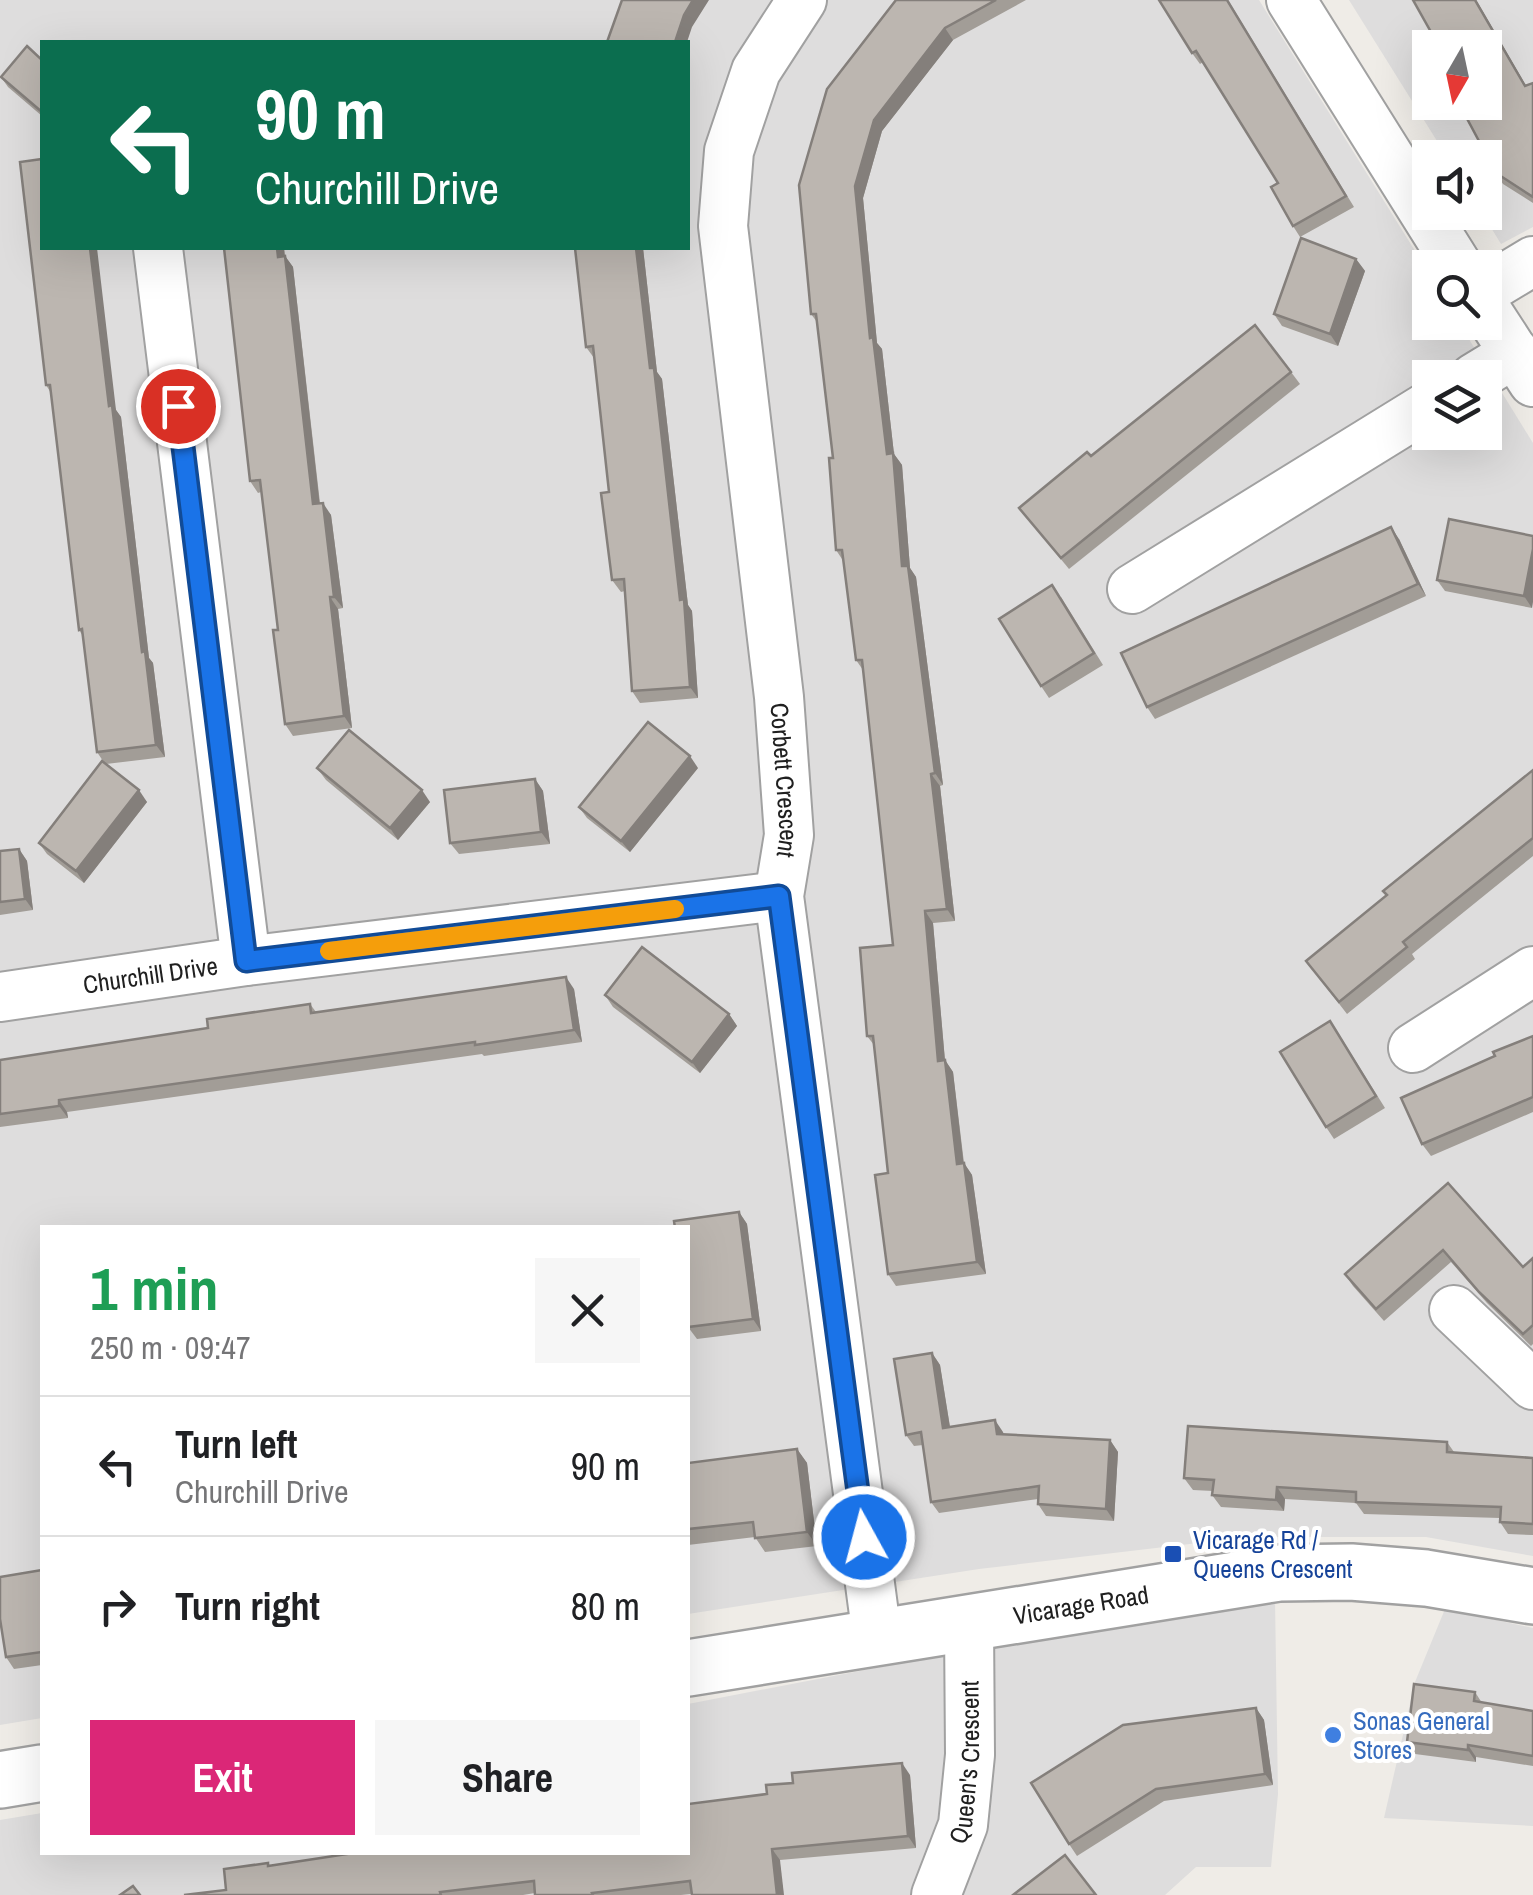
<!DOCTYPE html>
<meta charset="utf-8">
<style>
body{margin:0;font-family:"Archivo Narrow",sans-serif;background:#f6f6f6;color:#202124;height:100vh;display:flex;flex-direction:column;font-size:38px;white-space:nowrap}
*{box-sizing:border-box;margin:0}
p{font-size:32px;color:#757577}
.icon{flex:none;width:55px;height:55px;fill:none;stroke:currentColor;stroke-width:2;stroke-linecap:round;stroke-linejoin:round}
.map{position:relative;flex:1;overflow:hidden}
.sheet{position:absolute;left:40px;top:1225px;width:650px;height:630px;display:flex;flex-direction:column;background:#fff;border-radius:0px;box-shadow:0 10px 40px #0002}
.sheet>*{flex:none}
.banner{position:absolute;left:40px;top:40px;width:650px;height:210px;border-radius:0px;box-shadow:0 10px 40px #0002;background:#0b6e4f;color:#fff;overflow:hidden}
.needle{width:65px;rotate:189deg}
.fabs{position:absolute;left:1412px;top:30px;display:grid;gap:20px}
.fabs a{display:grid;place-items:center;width:90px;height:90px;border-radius:0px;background:#fff;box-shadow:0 10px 40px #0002;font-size:50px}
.pin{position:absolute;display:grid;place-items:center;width:85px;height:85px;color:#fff;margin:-42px;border:5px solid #fff;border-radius:50%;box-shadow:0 2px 10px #0007}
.me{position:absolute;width:110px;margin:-55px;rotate:353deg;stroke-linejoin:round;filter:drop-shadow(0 0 8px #0008)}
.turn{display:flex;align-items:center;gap:35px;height:210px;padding:0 50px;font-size:45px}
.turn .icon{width:130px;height:130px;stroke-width:2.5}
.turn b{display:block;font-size:70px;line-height:85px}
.round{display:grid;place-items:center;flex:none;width:105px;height:105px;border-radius:0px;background:#f6f6f6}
.overview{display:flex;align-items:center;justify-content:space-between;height:170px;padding:0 50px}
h1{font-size:60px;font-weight:700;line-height:75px;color:#1e9e55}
.button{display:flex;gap:20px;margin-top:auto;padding:20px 50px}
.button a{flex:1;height:115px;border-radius:0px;background:#db2777;color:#fff;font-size:40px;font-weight:700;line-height:115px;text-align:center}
.button a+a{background:#f6f6f6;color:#202124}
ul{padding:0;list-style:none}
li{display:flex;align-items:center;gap:30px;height:140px;padding:0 50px;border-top:2px solid #e0e0e0}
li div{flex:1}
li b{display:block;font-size:38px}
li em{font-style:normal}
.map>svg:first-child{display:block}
.residential{fill:#dedddd;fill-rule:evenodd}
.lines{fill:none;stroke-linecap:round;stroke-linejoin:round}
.minor-casing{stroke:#a1a1a1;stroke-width:52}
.tertiary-casing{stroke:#a1a1a1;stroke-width:60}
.minor{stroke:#fff;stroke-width:48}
.tertiary{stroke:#fff;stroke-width:55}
.wall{fill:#a29d97}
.shaded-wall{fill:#847f7b}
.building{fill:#bcb6b0;stroke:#847f7b;stroke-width:2.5}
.route-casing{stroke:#114b97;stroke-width:25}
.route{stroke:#1a73e8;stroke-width:18}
.slow{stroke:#f59e0b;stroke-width:18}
.transit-dot{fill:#1a4fb4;stroke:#fff;stroke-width:4}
.shop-dot{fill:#3f7fe0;stroke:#fff;stroke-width:4}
.labels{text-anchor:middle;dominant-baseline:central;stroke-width:8;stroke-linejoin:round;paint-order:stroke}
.street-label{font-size:25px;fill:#202020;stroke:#fff}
.transit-label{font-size:25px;fill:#164399;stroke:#fff;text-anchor:start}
.shop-label{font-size:25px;fill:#366cbe;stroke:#fff;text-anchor:start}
</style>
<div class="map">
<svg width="1533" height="1895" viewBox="0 0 1533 1895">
<rect width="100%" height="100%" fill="#efece7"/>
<!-- residential -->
<g class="residential">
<path d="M0,0H1259L1430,275V322L1459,323L1533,443V1556L1426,1537H1249L979,1569L688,1614V1228H42V1718L0,1725ZM42,42H688V248H42ZM1430,378H1485V432H1430Z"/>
<path d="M1349,0H1533V227L1501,244L1482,213L1485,212V158L1447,157ZM1430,48H1485V102H1430Z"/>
<path d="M1275,1600L1278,1794L1271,1867H1196L1165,1895H0V1820L42,1813V1852H688V1704L1077,1629Z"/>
<path d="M1445,1609L1533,1628V1826L1384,1818L1415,1682Z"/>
</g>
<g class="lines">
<defs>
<g id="minor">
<path id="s1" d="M802,0L756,71L729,151L723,226L779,697L789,835L779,896L877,1637"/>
<path d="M1291,0L1459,268"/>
<path d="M158,248L246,961"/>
<path d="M1485,290L1533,261"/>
<path d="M1485,308L1533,382"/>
<path d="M1474,378L1515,353"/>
<path d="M1132,589L1430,405"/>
<path id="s2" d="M0,997L246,961L779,896"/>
<path d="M1413,1048L1533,971"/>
<path d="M1454,1310L1533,1385"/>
<path id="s3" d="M936,1895L963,1825L970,1755L969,1624"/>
</g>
<g id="tertiary">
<path id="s4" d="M688,1668L1279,1573L1351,1572L1426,1578L1533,1596"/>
<path d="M0,1780L42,1773"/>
</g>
</defs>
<!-- minor casing -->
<use href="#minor" class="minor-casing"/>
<!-- tertiary casing -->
<use href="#tertiary" class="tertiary-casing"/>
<!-- minor -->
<use href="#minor" class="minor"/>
<!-- tertiary -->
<use href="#tertiary" class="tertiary"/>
</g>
<!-- wall -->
<g class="wall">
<path d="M896,0H1026L953,40L882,131L863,198L877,343L882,349L894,454L902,465L910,568L916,577L943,785L940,786L955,921L933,923L945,1060L953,1072L964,1163L972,1175L986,1274L896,1286L888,1274V1173L874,1045L867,1036L893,945L863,670L856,660L844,562L836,550L833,458L817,322L811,314Z"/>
<path d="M1228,0L1354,207L1300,237L1293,226L1278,183L1203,62L1200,64L1192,53Z"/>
<path d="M1476,0L1526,86L1533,83V203L1503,184L1496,173L1473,106Z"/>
<path d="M42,60V116L8,87L1,77Z"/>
<path d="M20,162L116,410L121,417L149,658L153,663L165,757L106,764L147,802L84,883L47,854L39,843L105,764L97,752L83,636L79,630L51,393L46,385Z"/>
<path d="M224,248H284L285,256L293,267L320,503L331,515L343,608L338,609L352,728L293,736L285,724L278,630L261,492L258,493L250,481Z"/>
<path d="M575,248H643L657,372L662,379L688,605L692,611L698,698L640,703L632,691L625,591L621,592L612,580L609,492L594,358L586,347Z"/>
<path d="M1356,259L1365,271L1338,346L1282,326L1274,314Z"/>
<path d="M1291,372L1300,384L1069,569L1019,508L1091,456Z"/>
<path d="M1533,536L1532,608L1445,591L1437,580Z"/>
<path d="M1399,539L1426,596L1155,719L1147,707Z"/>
<path d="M1061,597L1103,665L1049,698L1041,686Z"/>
<path d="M317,768L430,802L398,840L326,780Z"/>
<path d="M698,768L630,852L587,818L579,807Z"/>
<path d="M1533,770V856L1412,954L1415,959L1347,1014L1306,961L1387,895Z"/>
<path d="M535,779L543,791L550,844L459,854L450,843Z"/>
<path d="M19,849L27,861L33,910L0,915V851Z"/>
<path d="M574,989L582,1042L484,1056L482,1054L67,1112L68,1118L0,1127V1060L208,1028L310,1004L316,1012Z"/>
<path d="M605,995L729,1014L737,1026L700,1073L613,1007Z"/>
<path d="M1338,1033L1385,1108L1334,1139L1326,1127Z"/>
<path d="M1533,1036V1112L1431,1156L1422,1144L1495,1056Z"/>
<path d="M1448,1183L1523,1267L1533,1258V1344L1531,1346L1487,1303L1451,1262L1384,1321L1353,1286L1345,1274Z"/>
<path d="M739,1212L747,1224L761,1331L697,1339L688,1327Z"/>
<path d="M932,1353L940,1365L950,1427L1003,1432L1004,1435L1110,1440L1118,1452L1114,1521L1046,1516L1038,1504V1499L939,1513L931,1502L923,1445L914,1446L906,1435Z"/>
<path d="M1447,1442L1454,1452L1533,1458V1535L1508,1534L1500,1522V1518L1364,1514L1356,1503L1285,1499L1284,1511L1221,1507L1212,1495L1213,1491L1193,1490L1184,1478Z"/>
<path d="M797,1449L807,1463L817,1546L765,1552L755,1537L688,1545V1463Z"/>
<path d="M42,1570V1665L14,1669L6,1657Z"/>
<path d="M1475,1692L1482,1703L1533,1711V1766L1476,1757V1762L1415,1754L1407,1742Z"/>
<path d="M1256,1708L1264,1720L1273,1785L1164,1801L1077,1856L1069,1844Z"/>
<path d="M910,1775L916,1848L780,1860L691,1894L681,1895H535V1893L523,1895H184L226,1890L269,1866Z"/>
</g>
<!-- shaded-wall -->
<g class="shaded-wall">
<path d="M693,0H709L692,27L687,42H675L684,15Z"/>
<path d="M1475,0H1476L1533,98L1525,86Z"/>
<path d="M945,28L953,40L882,131L863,198L877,343L882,349L894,454L902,465L910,568L916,577L943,785L935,773L902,566L870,338L855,186L874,120Z"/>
<path d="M90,248H97L116,410L121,417L149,658L153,663L165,757L156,745L142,652L109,406Z"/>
<path d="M277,248H284L285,260V256L293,267L321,516L313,504Z"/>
<path d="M636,248H643L657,372L662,379L688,605L692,611L698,698L690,687Z"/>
<path d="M1356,259L1365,271L1338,346L1330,334Z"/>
<path d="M323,503L331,515L343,608L334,597Z"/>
<path d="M1391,527L1399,539L1426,596L1418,584Z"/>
<path d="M1533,549V602L1532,608L1524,596Z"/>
<path d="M330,597L338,609L352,728L344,716Z"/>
<path d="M690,756L698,768L630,852L621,841Z"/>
<path d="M931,774L940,786L955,921L947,909Z"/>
<path d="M535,779L543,791L550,844L541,832Z"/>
<path d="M139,790L147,802L84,883L76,871Z"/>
<path d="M422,790L430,802L398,840L390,828Z"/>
<path d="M19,849L27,861L33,910L25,899Z"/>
<path d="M925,911L933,923L946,1073L938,1061Z"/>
<path d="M566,977L574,989L582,1042L574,1030Z"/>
<path d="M729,1014L737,1026L700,1073L692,1062Z"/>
<path d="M945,1060L953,1072L965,1176L957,1164Z"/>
<path d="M59,1100L67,1112L68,1118L59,1106Z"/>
<path d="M964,1163L972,1175L986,1274L977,1262Z"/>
<path d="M739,1212L747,1224L761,1331L753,1319Z"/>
<path d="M932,1353L940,1365L952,1440L943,1428Z"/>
<path d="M995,1420L1003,1432L1005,1446L997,1434Z"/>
<path d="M1110,1440L1118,1452L1114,1521L1106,1509Z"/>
<path d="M797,1449L807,1463L817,1546L807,1532Z"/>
<path d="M1277,1487L1285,1499L1284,1511L1276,1500Z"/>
<path d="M1256,1708L1264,1720L1273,1785L1265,1774Z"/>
<path d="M1468,1745L1476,1757V1762L1468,1750Z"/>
<path d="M902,1763L910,1775L916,1848L908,1836Z"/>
<path d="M772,1849L780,1860L784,1895H777Z"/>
</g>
<!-- building -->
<g class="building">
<path d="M622,0H693L684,15L675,42H607Z"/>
<path d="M896,0H996L945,28L874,120L855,186L870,338L873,337L887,454L893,453L902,566H908L935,773L931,774L947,909L925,911L938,1061L945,1060L957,1164L964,1163L977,1262L888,1274L875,1175L888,1173L873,1036H867L860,948L893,945L862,660H856L842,550H836L829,458H833L816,314H811L799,185L827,89Z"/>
<path d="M1159,0H1227L1346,196L1293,226L1271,187L1278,183L1196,51L1192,53Z"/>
<path d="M1413,0H1475L1525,86L1533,83V197L1496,173L1463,111L1473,106L1471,102H1485V48H1440Z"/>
<path d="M27,46L42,60V112L1,77Z"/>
<path d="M42,159V248H90L109,406L112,405L142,652L145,651L156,745L97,752L82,629L79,630L50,385H46L20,162Z"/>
<path d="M1301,238L1356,259L1330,334L1274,314Z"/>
<path d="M224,248H277L278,257L285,256L313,504L323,503L334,597H330L344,716L285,724L273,630H278L260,480L250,481Z"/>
<path d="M575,248H636L650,368H654L680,600L684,599L690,687L632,691L624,579L612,580L601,493L609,492L593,346L586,347Z"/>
<path d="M1255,325L1291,372L1061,558L1019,508L1087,452L1091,456Z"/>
<path d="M1449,519L1533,536V549L1524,596L1437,580Z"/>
<path d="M1391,527L1418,584L1147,707L1121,653Z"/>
<path d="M1052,585L1094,653L1041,686L999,619Z"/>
<path d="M648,722L690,756L621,841L579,807Z"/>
<path d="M349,730L422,790L390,828L317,768Z"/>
<path d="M102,761L139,790L76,871L39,843Z"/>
<path d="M1533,770V838L1403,942L1407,947L1339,1002L1306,961L1387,895L1383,891Z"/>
<path d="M535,779L541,832L450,843L444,790Z"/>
<path d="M19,849L25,899L0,902V851Z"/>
<path d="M642,947L729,1014L692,1062L605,995Z"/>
<path d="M566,977L574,1030L475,1045V1042L59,1100V1106L0,1114V1060L208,1028L207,1019L310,1004L311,1013Z"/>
<path d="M1330,1021L1376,1096L1326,1127L1280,1052Z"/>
<path d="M1533,1036V1097L1422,1144L1401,1098L1495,1056L1493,1052Z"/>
<path d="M1448,1183L1523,1267L1533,1258V1325L1523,1334L1479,1292L1443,1250L1376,1309L1345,1274Z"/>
<path d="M739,1212L753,1319L688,1327V1228H675L674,1221Z"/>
<path d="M932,1353L943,1428L995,1420L997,1434L1110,1440L1106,1509L1038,1504L1039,1486L931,1502L921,1432L906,1435L894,1359Z"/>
<path d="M1188,1426L1447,1442V1452L1533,1458V1524L1500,1522L1501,1507L1356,1502V1492L1277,1487L1276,1500L1212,1495L1214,1480L1184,1478Z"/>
<path d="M797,1449L807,1532L755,1538L753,1522L688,1529V1463Z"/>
<path d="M42,1570V1652L6,1657L0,1619V1577Z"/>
<path d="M1414,1684L1475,1692L1474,1701L1533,1711V1756L1468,1745V1750L1407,1742Z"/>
<path d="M1256,1708L1265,1774L1156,1789L1069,1844L1031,1783L1123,1725Z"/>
<path d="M902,1763L908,1836L772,1849L777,1895H692L690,1881L592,1893L593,1895H535L534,1881L440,1892L441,1895H184L226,1890L224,1869L268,1863V1866L360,1852H688V1804L767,1794L766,1785L793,1783L792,1773Z"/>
<path d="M1065,1855L1096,1895H1013Z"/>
<path d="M133,1886L140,1895H120Z"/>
</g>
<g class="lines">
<defs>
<path id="route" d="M178,406L246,961L779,896L864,1537"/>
</defs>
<!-- route casing -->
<use href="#route" class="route-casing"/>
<!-- route -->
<use href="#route" class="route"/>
<!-- slow -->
<path class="slow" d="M329,951L675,909"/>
</g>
<!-- markers -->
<rect class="transit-dot" x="1163" y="1544" width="20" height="20" rx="5"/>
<circle class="shop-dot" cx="1333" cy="1735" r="10"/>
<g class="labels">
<!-- street labels -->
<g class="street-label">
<text stroke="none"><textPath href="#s1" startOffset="802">Corbett Crescent</textPath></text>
<text stroke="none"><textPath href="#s2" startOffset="152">Churchill Drive</textPath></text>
<text stroke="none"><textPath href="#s4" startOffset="398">Vicarage Road</textPath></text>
<text stroke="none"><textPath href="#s3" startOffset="138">Queen's Crescent</textPath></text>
</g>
<!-- transit labels -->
<g class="transit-label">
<text x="1193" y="1540">Vicarage Rd /<tspan x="1193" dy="29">Queens Crescent</tspan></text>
</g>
<!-- shop labels -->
<g class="shop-label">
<text x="1353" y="1721">Sonas General<tspan x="1353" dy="29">Stores</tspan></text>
</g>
</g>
</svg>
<div class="fabs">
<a><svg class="needle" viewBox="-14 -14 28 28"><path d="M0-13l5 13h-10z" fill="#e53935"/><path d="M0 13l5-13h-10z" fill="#757577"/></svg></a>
<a><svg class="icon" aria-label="sound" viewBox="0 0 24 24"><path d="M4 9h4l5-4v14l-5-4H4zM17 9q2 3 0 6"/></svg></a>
<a><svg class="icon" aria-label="search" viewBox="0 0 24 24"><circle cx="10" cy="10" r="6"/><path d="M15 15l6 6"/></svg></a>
<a><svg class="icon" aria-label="layers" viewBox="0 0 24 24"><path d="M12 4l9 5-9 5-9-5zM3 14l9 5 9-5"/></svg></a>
</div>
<div class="pin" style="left:178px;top:406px;background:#d93025"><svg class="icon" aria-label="arrive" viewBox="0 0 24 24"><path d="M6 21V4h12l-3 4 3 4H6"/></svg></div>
<svg class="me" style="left:864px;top:1537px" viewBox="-20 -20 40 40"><circle r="17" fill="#1a73e8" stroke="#fff" stroke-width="3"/><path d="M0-11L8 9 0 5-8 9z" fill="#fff"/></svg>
<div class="banner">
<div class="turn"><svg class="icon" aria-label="left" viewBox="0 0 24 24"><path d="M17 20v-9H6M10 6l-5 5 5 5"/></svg><div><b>90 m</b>Churchill Drive</div></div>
</div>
<section class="sheet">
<div class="overview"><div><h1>1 min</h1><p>250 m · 09:47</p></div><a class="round"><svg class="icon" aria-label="close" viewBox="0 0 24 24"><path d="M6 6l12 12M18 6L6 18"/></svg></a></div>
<ul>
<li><svg class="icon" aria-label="left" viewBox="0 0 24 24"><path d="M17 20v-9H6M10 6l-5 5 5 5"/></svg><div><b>Turn left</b><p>Churchill Drive</p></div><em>90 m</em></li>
<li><svg class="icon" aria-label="right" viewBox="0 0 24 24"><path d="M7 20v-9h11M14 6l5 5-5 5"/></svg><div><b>Turn right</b></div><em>80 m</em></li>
</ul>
<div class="button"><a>Exit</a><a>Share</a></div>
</section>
</div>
